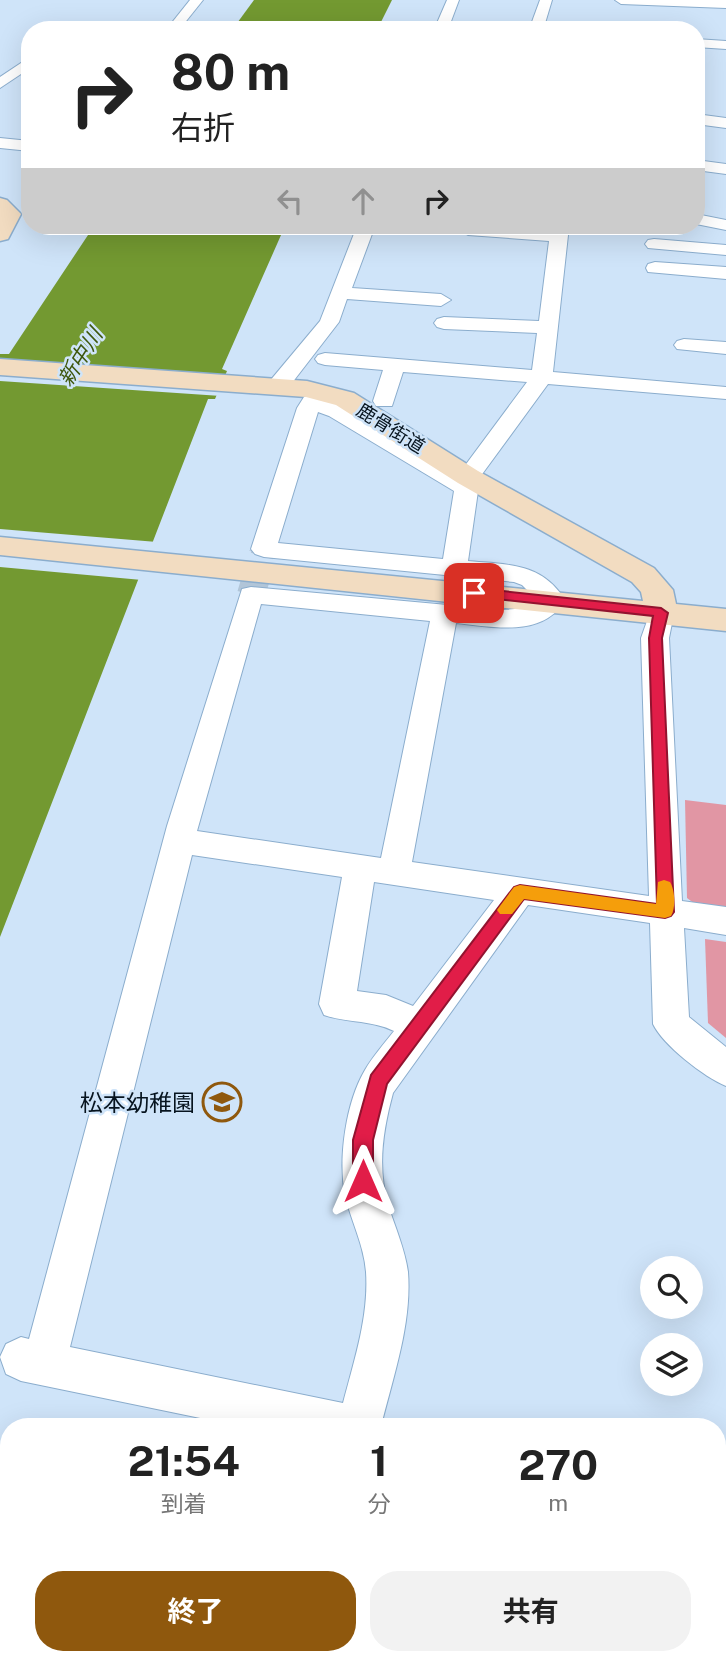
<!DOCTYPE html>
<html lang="ja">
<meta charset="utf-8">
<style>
body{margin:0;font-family:"Public Sans","Noto Sans JP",sans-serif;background:#f2f2f2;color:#222;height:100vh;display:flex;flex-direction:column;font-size:26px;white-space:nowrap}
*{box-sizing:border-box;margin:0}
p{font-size:23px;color:#767676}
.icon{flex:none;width:38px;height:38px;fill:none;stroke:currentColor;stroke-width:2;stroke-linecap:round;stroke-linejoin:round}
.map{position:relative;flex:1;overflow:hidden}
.details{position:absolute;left:0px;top:1418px;width:726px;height:247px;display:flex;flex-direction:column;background:#fff;border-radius:28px 28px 0 0;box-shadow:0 7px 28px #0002}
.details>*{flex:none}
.guide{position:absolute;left:21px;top:21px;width:684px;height:214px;border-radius:28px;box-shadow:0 7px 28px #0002;background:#fff;color:#222;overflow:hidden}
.fabs{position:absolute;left:640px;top:1256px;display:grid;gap:14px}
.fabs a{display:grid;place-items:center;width:63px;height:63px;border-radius:50%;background:#fff;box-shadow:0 7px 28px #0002;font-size:35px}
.pin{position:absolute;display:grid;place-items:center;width:60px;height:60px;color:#fff;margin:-30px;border-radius:14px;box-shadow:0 4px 10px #0006}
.me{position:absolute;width:77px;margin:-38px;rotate:0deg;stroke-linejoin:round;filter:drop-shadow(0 0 5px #0008)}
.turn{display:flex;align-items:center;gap:24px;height:147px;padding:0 35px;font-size:32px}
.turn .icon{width:91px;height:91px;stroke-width:2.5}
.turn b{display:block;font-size:49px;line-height:60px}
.lanes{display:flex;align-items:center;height:66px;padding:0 35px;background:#0003;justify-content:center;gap:35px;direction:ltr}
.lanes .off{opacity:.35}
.eta{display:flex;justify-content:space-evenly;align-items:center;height:119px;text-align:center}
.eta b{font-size:42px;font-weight:700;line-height:49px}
.action{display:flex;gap:14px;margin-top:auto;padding:14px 35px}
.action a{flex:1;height:80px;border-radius:28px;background:#8f580d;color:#fff;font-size:28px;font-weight:700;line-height:80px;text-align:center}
.action a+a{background:#f2f2f2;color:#222}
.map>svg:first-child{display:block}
.green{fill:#e196a4}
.water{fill:#739931}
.pier{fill:#cfe4f9}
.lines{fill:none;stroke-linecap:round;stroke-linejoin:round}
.street-tunnel-far1{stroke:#b1c5d8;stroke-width:23;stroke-dasharray:23 11;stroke-linecap:butt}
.street-tunnel{stroke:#b1c5d8;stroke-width:28;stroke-dasharray:28 14;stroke-linecap:butt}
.street-casing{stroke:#8badcd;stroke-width:2}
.secondary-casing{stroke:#8badcd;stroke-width:3}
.street{fill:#fff;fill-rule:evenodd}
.secondary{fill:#f2dcc1;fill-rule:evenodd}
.route{fill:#e11d48;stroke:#92132f;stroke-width:2}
.slow{fill:#f59e0b}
.labels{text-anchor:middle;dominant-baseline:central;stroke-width:5;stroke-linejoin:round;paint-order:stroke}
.far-street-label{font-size:19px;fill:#07141f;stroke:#cfe4f9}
.far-water-label{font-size:21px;font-style:italic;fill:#3e570d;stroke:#cfe4f9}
.poi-label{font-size:23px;fill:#07141f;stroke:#cfe4f9;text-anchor:end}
</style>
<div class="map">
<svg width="726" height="1663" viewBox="0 0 726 1663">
<rect width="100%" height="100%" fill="#cfe4f9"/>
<!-- green -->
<g class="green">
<path d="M685,800L726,805V911L699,907L687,898Z"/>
<path d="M705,939L726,942V1038L708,1023Z"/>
</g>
<!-- water -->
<g class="water">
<path d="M254,0H392L377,30H232Z"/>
<path d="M94,226H285L222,369L227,371L215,399H208L0,937V354H9Z"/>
</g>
<!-- pier -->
<g class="pier">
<path d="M0,363L228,378L221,396L0,381Z"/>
<path d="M0,529L157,542L142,580L0,567Z"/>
</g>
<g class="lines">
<!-- street-tunnel-far1 -->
<path class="street-tunnel-far1" d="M262,556L264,549"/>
<!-- street-tunnel -->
<path class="street-tunnel" d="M251,595L263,554"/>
<defs>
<g id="street">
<path d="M190,0H203L179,30H166Z"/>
<path d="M447,0H459L450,24L491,26L497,30H434Z"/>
<path d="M540,0H552L543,30H529Z"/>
<path d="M615,0H726V8L621,4Z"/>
<path d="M72,22L147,26L153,30L67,29L65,26Z"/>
<path d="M696,39L726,41V49L696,47Z"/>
<path d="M30,57V68L0,88V77Z"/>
<path d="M696,114L726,118V128L696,124Z"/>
<path d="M0,138L30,141V151L0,148Z"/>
<path d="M696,160L726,164V174L696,170Z"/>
<path d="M696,214L726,220V230L696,224Z"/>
<path d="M357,226H375L352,288L441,294L451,300L441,306L347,299L339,322L285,392H269L266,387L269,382L320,321Z"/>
<path d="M464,226L551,230V226H569L553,372L726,387V399L548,384L480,477L468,561C508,565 541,562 565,600C543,638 494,627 456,623L412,862L649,896L641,638L652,607L661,604L670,607L674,613L669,638L682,901L726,907V935L684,928L689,1017L726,1047V1086C704,1077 663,1045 653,1024L650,923L528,905L393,1093C383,1130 377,1167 388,1205C395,1227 405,1249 408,1272C412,1324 393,1377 381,1426H239L21,1381L6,1374L0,1357L6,1344L21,1337L29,1339L167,826L242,589L251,587L502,610L528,608L538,601L522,585L514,582L264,557L255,554L251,549L297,408L304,397C334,390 429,457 458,475L527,382L403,372L392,406H376L373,401L383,370L325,365L318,363L315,359L318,355L325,353L532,370L537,333L444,329L437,327L434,323L437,319L444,317L539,321L549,241L468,235L459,230ZM318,412L329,416L454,491L443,559L278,543ZM261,604L430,621L381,858L197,831ZM192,855L342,877L319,1004L324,1015C347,1023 372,1020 394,1031C384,1044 373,1056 365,1070C346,1102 338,1158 345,1195C351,1221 364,1245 366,1272C369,1316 354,1361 343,1403L70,1347ZM374,882L494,900L413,1006L386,995L357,991Z"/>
<path d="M654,239L726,245V255L648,248L645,244L648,240Z"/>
<path d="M655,262L726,267V279L648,272L646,268L648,264Z"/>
<path d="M684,339L726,342V354L677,349L674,345L677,341Z"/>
<path d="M718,1483L726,1485V1531L718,1529Z"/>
<path d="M718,1634L726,1638V1663H685V1656H718Z"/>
<path d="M276,1656H326L325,1663H275Z"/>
</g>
<g id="secondary">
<path d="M0,198L7,200L21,214L8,239L0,241Z"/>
<path d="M0,359L307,381L354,393L478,471L654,568L673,590L676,604L726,609V631L0,555V537L643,601L641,592L632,582L458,483L336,405L306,397L0,375Z"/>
</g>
</defs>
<!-- street casing -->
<use href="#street" class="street-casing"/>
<!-- secondary casing -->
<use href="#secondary" class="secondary-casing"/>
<!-- street -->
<use href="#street" class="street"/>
<!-- secondary -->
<use href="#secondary" class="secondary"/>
</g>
<!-- route -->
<path class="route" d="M474,588L661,608L668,613L662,638L674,912L671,916L665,918L524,899L387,1084L373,1140V1181L370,1188L363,1191L356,1188L353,1181V1140L371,1075L514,887L520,885L657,904L649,638L653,616L469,596V590Z"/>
<!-- slow -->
<path class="slow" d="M664,880L670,882C675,890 676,908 671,916L665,918L524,899L512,914H500L497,910L514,887L520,885L656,904L658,882Z"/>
<!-- icons -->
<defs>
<symbol id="school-ring" viewBox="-11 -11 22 22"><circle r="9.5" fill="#cfe4f9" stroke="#8f580d" stroke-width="1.5"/><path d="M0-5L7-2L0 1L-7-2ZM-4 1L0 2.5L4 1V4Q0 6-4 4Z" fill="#8f580d"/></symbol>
</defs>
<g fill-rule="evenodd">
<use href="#school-ring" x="200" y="1080" width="44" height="44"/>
</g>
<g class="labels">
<!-- far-street labels -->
<g class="far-street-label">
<text transform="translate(391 428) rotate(32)">鹿骨街道</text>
</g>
<!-- far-water labels -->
<g class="far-water-label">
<text transform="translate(80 357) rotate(-58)">新中川</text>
</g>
<!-- poi labels -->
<g class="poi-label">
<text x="195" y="1102">松本幼稚園</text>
</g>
</g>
</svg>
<div class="fabs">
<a><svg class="icon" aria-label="search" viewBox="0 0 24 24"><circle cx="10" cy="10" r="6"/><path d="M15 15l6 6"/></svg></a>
<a><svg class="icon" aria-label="layers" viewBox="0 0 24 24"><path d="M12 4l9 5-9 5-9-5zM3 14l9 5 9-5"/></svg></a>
</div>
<div class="pin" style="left:474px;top:593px;background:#d93025"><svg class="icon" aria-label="arrive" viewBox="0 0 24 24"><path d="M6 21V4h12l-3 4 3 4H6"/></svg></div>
<svg class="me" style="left:363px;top:1181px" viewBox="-20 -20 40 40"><path d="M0-17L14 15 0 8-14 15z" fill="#e11d48" stroke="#fff" stroke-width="4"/></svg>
<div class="guide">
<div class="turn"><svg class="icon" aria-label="right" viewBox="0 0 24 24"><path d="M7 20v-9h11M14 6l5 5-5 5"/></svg><div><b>80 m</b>右折</div></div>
<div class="lanes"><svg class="icon off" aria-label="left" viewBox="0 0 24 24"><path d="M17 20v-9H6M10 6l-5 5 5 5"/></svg><svg class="icon off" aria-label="ahead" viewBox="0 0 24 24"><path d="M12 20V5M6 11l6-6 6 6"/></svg><svg class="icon" aria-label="right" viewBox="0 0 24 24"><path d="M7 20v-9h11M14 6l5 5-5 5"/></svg></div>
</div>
<section class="details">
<div class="eta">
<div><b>21:54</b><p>到着</p></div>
<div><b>1</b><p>分</p></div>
<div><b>270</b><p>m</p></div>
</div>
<div class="action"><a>終了</a><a>共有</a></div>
</section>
</div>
